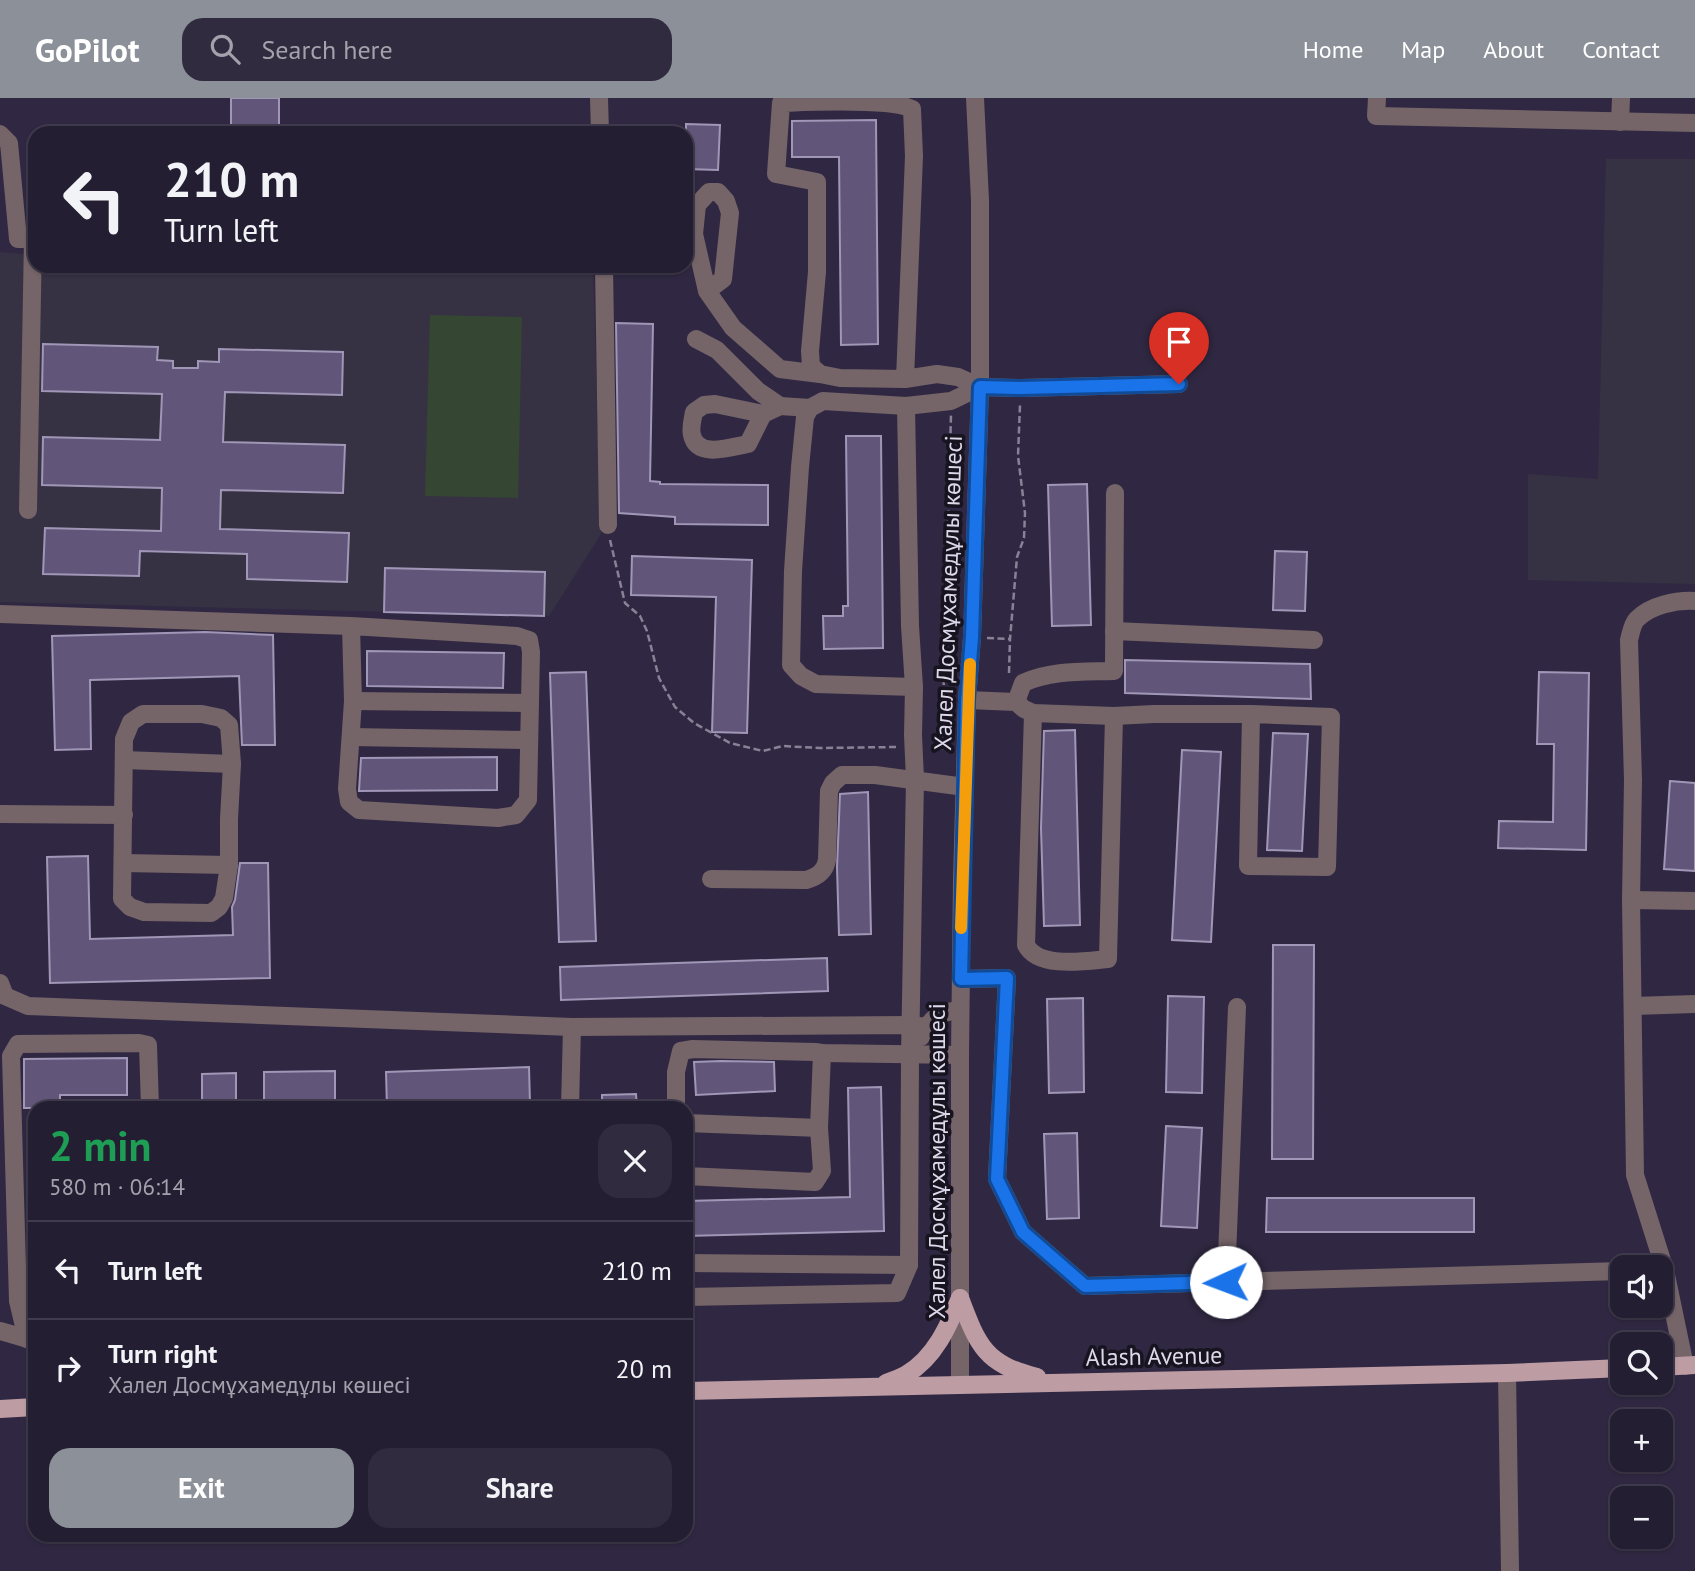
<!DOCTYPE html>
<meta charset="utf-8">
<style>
body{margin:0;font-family:"PT Sans",sans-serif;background:#302b3e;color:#f1f3f6;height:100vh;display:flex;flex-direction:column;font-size:26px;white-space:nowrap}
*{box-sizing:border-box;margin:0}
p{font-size:23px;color:#a3a2ac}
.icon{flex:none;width:38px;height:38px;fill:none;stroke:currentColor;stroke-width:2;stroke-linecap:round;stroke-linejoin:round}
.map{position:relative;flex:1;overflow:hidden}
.details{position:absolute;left:28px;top:1003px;width:665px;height:441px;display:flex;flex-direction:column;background:#241e32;border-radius:21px;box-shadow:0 2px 5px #0004,0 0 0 2px #413c4d}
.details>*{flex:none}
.guide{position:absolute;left:28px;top:28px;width:665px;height:147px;border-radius:21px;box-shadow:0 2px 5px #0004,0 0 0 2px #413c4d;background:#241e32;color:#f1f3f6;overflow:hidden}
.buttons{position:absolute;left:1610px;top:1157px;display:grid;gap:14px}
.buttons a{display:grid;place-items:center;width:63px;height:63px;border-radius:14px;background:#241e32;box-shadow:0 2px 5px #0004,0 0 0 2px #413c4d;font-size:35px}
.pin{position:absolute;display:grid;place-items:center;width:60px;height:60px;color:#fff;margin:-72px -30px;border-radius:50% 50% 50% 0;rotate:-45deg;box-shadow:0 0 7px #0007}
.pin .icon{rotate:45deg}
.me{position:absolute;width:77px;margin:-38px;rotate:268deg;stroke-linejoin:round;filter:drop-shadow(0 0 5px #0008)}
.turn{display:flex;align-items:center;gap:24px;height:147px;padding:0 21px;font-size:32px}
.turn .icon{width:91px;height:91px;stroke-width:2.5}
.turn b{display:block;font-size:49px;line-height:60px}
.round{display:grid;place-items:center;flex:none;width:74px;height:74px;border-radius:21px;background:#302b3e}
.summary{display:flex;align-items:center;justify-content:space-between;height:119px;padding:0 21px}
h1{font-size:42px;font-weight:700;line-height:52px;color:#1e9e55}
.primary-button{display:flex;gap:14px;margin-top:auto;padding:14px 21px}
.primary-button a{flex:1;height:80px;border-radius:21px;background:#8c9099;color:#fff;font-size:28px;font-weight:700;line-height:80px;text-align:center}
.primary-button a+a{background:#302b3e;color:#f1f3f6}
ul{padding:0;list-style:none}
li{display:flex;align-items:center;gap:21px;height:98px;padding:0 21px;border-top:2px solid #413c4d}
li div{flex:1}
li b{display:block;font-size:26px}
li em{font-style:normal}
header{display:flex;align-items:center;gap:42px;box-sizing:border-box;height:98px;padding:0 35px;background:#8c9099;color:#fff}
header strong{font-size:33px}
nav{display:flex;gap:38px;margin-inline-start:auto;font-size:24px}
.search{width:490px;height:63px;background:#302b3e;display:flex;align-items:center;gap:18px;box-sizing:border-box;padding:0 24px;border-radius:21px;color:#a3a2ac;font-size:26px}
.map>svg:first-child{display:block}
.education{fill:#363243}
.green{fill:#354633}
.building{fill:#61567a;stroke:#a096b6;stroke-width:2}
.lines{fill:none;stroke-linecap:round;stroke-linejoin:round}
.path{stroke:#888297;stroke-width:2.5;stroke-dasharray:7 3.5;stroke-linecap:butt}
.minor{stroke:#756569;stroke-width:18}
.major{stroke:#bd9ca4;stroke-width:18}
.route-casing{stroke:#114b97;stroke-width:18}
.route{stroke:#1a73e8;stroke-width:12}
.slow{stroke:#f59e0b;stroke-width:12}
.labels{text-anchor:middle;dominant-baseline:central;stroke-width:7;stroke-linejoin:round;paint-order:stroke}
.street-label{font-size:24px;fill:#ded9ea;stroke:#17131f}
</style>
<header>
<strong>GoPilot</strong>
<div class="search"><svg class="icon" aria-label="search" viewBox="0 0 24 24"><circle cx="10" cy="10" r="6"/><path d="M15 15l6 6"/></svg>Search here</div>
<nav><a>Home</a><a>Map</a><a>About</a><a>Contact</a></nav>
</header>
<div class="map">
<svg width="1695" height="1473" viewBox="0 0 1695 1473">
<rect width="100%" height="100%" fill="#302842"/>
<!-- education -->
<g class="education">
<path d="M1606,61H1695V486L1528,482V376L1598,381Z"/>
<path d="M0,154L35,157V168L593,169L601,436L549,518L0,504Z"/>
</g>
<!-- green -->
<path class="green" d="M430,217L522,219L518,400L425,398Z"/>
<!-- building -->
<g class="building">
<rect x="231" y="0" width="48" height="35"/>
<path d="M876,22L878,246L841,247L839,59H792V23Z"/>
<path d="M686,26L720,27L718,72L686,71Z"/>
<path d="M616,225L653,226L650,383L660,384V386L768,387V427L675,426V419L619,415Z"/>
<path d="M43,246L158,249L157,262L173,263V270H198V263L219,264V251L343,254L342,297L225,294L223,344L345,347L343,395L221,392L220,431L349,435L347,484L247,481V456L140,453L139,478L43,476L45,430L161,433L162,390L42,387L43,339L160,342L162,296L42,293Z"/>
<path d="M846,338H881L883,550L824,551L823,518H843V508H848Z"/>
<path d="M1087,386L1091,527L1052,528L1048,387Z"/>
<path d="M1275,453L1307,454L1305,513L1273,512Z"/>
<path d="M632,458L752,462L747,635L712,634L716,499L631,497Z"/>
<path d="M385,470L545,474L544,518L384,514Z"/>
<path d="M205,534L273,537L275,647H242L239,578L90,582L91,651L55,652L52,538Z"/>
<path d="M367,553L504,555L503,590L367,588Z"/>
<path d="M1125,562L1310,566L1311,601L1125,595Z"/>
<path d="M586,574L596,843L559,844L550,575Z"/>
<path d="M1539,574L1589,575L1586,752L1498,750L1499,723L1553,724L1554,646H1537Z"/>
<path d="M1075,632L1080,827L1044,828L1041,730L1044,633Z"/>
<path d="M1273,635L1308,636L1302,753L1267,752Z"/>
<path d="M1182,652L1221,654L1211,844L1172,842Z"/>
<path d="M497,659V692L359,693L361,660Z"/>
<path d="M1670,683L1695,685V773L1664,771Z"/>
<path d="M868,694L871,836L839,837L837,769L840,696Z"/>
<path d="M88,758L90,841L233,837L232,809L235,802L240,765H268L270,880L50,885L47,759Z"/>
<path d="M1273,847H1314L1313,1061H1272Z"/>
<path d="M827,860L828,893L561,902L560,869Z"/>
<path d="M1168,898L1204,899L1202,995L1166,994Z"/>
<path d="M1083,900L1084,994L1049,995L1047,901Z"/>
<path d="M127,960V997H60V1010H24V961Z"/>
<path d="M721,963L774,964L775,993L696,997L694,964Z"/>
<path d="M529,969L530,1006L387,1010L386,974Z"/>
<path d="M335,973V1010L264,1009V974Z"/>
<path d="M236,975V1010H202V976Z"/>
<path d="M881,989L884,1133L686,1138V1103L850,1099L848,990Z"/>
<path d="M636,996L637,1010H602V997Z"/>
<path d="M1166,1028L1202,1030L1197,1130L1161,1128Z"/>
<path d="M1077,1035L1079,1120L1047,1121L1044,1036Z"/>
<path d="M1267,1100H1474V1134H1266Z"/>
</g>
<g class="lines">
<!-- path -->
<g class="path">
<path d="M610,442L625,505L640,518L647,533L659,580L675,609L694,625L730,645L763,653L783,648L820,650L896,649"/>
<path d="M987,540L1010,541"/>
<path d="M1009,575L1010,541L1017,459L1024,440L1025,415L1018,358L1020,307"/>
<path d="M931,650H949"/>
<path d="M942,650L951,317"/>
</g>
<!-- minor -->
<g class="minor">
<path d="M599,0L600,35"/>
<path d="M1377,0L1376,18L1695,25"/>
<path d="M1620,24L1621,0"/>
<path d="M0,36L9,45L18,141H35"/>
<path d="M604,168L608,427"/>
<path d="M707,193L723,181L730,115L726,103L718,94H709L697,107L694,136L707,193L733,230L780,271L820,276"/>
<path d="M696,241L717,252L758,293L780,308"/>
<path d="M905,281L914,58L912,11C890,0 811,4 781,5L776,76L817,84V174L810,253L811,268L820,276L840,280L905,281L937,276L958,279L980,289"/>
<path d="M906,308L910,528L914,589L816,586L801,578L791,567L793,473L800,369L805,319L810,310L823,303L906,308L951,303L980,289L1021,290L1179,286"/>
<path d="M763,316L748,346C731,349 697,361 692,337C690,330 693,320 694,314L704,307L715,306L763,316L780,308L810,310"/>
<path d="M28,412L33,141"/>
<path d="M0,516L351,528L517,538L529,542L531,554L528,702L516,717L498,720L359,712L349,704L347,691L353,603L351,528"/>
<path d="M1114,533L1314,542"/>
<path d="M967,602L1016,604L1024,611L1033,615L1114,618L1154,616H1251L1331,619L1327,769L1248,768L1251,616"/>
<path d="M353,603L530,605"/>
<path d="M1016,604L1023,585C1051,572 1083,574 1114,573L1115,395"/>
<path d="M1033,615L1026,847C1038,871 1086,863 1108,861L1114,618"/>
<path d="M143,616H202L221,620L229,627L232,666L229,721V767L224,800L219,809L211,815L144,814L130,809L122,801L124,641L131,624Z"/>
<path d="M351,639L529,642"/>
<path d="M124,662L232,666"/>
<path d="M0,716L124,717"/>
<path d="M123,765L229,767"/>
<path d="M711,781L806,782C817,779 825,774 827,762L829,693L833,685L842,677H875L965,689"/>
<path d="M1631,802L1695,803"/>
<path d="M961,881L1007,880L997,1081L1023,1134L1085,1188L1622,1173"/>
<path d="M0,885L5,898L28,908L572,929L911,927L926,929"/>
<path d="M1633,908L1695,906"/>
<path d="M921,939C931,919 939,914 960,912"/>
<path d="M570,1010L572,929"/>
<path d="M676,1010V974L681,953L693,951L815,954L822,955L960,957"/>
<path d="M686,1025L819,1030"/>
<path d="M686,1078L815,1084L822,1073L819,1030L822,955"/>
<path d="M686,1165L909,1167L910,957L915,681L913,637L914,589"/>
<path d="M1226,1184L1237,909"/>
<path d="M686,1199L897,1195L909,1167"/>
<path d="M0,1233L35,1243"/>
<path d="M27,1241L18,1203L11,958L18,946L139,945L148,947L150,1010"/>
<path d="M1685,1268L1665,1172L1635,1077L1631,802L1633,682L1629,542C1631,535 1632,526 1637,521C1651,507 1676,502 1695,503"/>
<path d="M1507,1275L1510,1473"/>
<path d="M960,1287V957L962,783L967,602L972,539L980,289V102L975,0"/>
</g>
<!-- major -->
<g class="major">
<path d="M960,1200C978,1248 985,1266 1037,1279"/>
<path d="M1661,1269L1695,1267"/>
<path d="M886,1285C893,1282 901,1280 907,1276C935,1259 948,1229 960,1200"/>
<path d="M686,1293L1507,1275L1622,1270"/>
<path d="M0,1311L35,1309"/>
</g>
</g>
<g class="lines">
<defs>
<path id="route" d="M1179,286L1021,290L980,289L972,539L967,602L961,881L1007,880L997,1081L1023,1134L1085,1188L1226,1184"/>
</defs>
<!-- route casing -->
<use href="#route" class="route-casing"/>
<!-- route -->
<use href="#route" class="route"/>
<!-- slow -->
<path class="slow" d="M961,830L970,566"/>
</g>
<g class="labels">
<!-- street labels -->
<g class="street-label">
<text transform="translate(948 495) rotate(-88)">Халел Досмұхамедұлы көшесі</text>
<text transform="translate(936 1063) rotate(-90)">Халел Досмұхамедұлы көшесі</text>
<text transform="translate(1154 1258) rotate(-1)">Alash Avenue</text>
</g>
</g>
</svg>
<div class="buttons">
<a><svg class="icon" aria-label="sound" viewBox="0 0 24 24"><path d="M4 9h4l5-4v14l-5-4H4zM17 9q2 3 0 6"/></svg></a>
<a><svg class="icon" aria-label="search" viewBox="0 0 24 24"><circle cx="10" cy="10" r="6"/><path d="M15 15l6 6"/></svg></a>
<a>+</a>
<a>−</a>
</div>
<div class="pin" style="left:1179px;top:286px;background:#d93025"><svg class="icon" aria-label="arrive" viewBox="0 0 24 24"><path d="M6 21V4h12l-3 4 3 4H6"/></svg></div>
<svg class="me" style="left:1226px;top:1184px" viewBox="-20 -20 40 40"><circle r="19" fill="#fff"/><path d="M0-13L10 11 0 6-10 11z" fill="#1a73e8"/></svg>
<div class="guide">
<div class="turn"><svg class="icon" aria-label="left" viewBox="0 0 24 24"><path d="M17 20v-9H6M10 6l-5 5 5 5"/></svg><div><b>210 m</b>Turn left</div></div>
</div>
<section class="details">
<div class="summary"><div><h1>2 min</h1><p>580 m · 06:14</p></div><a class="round"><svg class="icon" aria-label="close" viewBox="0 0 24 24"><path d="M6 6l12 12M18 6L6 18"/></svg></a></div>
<ul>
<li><svg class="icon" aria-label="left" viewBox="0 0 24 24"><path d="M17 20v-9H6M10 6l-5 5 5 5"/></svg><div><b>Turn left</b></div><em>210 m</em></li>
<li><svg class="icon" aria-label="right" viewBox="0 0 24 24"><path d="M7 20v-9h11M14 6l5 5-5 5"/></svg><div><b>Turn right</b><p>Халел Досмұхамедұлы көшесі</p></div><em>20 m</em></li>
</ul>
<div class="primary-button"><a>Exit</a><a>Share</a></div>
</section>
</div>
